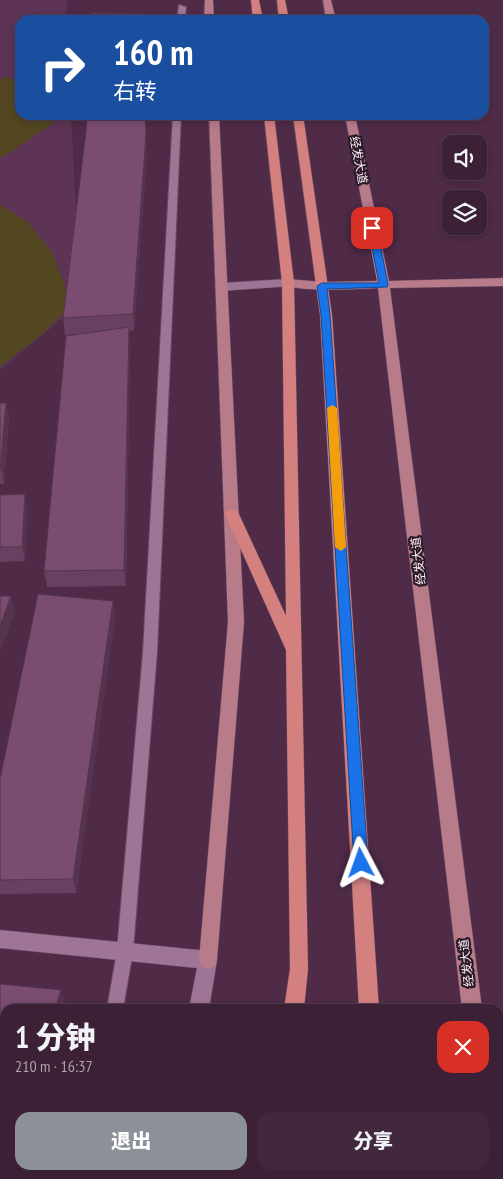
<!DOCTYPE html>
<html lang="zh">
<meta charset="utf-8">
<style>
body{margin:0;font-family:"PT Sans Narrow","Noto Sans SC",sans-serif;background:#42283e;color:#f1f3f6;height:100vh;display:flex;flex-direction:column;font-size:19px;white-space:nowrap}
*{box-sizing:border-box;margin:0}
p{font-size:16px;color:#aca3ad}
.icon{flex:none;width:28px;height:28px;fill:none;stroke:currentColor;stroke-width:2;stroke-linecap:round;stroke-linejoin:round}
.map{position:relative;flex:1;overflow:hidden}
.side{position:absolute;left:0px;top:1004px;width:504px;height:176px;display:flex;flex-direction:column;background:#3b2036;border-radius:15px 15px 0 0;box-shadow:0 2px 8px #0003,0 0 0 1px #543e51}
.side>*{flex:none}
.guide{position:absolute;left:15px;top:15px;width:474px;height:105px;border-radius:15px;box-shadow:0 2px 8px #0003,0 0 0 1px #543e51;background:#1a4fa0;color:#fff;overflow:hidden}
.tools{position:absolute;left:442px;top:135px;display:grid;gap:10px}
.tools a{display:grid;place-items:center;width:45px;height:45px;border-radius:10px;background:#3b2036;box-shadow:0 2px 8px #0003,0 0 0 1px #543e51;font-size:25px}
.pin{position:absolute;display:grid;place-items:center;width:42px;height:42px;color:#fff;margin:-21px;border-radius:10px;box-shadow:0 2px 8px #0006}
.me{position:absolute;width:55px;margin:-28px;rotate:356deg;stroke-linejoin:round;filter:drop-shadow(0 0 4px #0008)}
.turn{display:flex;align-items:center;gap:18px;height:105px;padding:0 15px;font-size:22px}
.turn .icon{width:65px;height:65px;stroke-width:2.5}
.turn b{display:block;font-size:35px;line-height:42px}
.round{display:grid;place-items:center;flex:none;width:52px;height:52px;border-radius:15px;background:#42283e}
.summary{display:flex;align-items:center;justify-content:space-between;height:85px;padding:0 15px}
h1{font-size:30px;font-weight:800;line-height:38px}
.action{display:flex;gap:10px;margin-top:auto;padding:10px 15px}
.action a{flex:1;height:58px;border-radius:15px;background:#8c9099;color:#fff;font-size:20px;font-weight:800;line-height:58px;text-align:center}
.action a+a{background:#42283e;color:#f1f3f6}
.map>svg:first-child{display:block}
.built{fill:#5d3455}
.green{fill:#524721}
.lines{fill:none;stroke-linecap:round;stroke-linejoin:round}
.lane-casing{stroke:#694b63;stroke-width:2}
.street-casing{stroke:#694b63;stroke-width:1}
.secondary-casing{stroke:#694b63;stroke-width:1}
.primary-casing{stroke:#694b63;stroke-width:1}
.lane{fill:#9e7595;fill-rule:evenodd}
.street{fill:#9e7595;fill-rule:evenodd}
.secondary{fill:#b87b89;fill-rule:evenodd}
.primary{fill:#d3807e;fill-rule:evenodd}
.wall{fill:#694160}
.shaded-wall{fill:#55354e}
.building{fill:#7a4c70;stroke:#55354e}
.route{fill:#1a73e8;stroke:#114b97}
.slow{fill:#f59e0b}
.labels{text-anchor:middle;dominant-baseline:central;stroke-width:4.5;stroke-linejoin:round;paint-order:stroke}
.street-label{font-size:12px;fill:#ffecfa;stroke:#2b1b27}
</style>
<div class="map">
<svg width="503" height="1179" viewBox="0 0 503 1179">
<rect width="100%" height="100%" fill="#4f2b48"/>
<!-- built -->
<path class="built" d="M0,0H67L66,20H20V115H71L81,303L0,370Z"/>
<!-- green -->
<g class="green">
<path d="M5,77L20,82V115H65L0,159V80Z"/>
<path d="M0,205L28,222L53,254L72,305L42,334L0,367Z"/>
</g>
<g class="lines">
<defs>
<g id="lane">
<path d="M179,5L186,7L185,20H177Z"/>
<path d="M173,115H181L157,652L133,951L123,1009H107L117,951L143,652Z"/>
<path d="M77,1175H95L94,1179H76Z"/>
</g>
<g id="street">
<path d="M288,279L292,280L294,283L292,286L221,291L215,287L221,283Z"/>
<path d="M0,930L208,951L215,954L217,960L209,1009H189L197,968L0,948Z"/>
<path d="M160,1175H182L181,1179H159Z"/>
</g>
<g id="secondary">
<path d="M205,0H213L214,20H204Z"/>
<path d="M323,0H331L336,20H326Z"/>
<path d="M209,115H219L244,622L217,960L215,966L208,969L201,966L199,960L228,622Z"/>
<path d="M345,115H355L389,281L503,278V286L390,288L482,1009H462L378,288C362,289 291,293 282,283L288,279L322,282L377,281Z"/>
<rect x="456" y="1175" width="22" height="4"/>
</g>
<g id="primary">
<path d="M251,0H259L263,20H253Z"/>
<path d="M277,0H285L289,20H279Z"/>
<path d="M264,115H274L294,283L308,969L304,1009H284L290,969L286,650L225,514L227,510H237L286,616L282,283Z"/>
<path d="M293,115H303L332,315L379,1009H359L320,315Z"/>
<path d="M263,1175H285L284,1179H262Z"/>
<path d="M341,1175H363L362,1179H340Z"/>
</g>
</defs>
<!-- lane casing -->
<use href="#lane" class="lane-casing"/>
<!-- street casing -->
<use href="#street" class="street-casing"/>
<!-- secondary casing -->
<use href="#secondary" class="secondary-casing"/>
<!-- primary casing -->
<use href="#primary" class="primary-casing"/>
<!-- lane -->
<use href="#lane" class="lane"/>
<!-- street -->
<use href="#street" class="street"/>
<!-- secondary -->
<use href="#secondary" class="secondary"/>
<!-- primary -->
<use href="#primary" class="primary"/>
</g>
<!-- wall -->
<g class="wall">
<path d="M147,150L134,330L129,331L130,344L126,586L47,587L44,571L83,334L65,335L63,318Z"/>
<path d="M0,403H6L9,417L4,484H0Z"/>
<path d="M0,495L27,509L25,561L0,562Z"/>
<path d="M113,601L115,617L76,893L0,894V779Z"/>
</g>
<!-- shaded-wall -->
<g class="shaded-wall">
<path d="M145,115H146L147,150L134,330L133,314Z"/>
<path d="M129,327L130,344L126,586L124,570Z"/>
<path d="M6,403L9,417L4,484L1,469Z"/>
<path d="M25,494L27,509L25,561L22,547Z"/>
<path d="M11,596L15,613L0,653V626Z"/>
<path d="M113,601L115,617L76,893L73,879Z"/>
<path d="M61,990L65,1003L63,1009H55Z"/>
<path d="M5,1175H14L12,1179H4Z"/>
</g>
<!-- building -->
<g class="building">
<path d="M92,13L144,14V20H92Z"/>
<path d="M87,115H145L146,134L133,314L63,318L86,132Z"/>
<path d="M129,327L124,570L44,571L66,336Z"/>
<path d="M0,403H6L0,469Z"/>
<path d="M25,494L22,547H0V495Z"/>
<path d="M38,594L113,601L73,879L0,880V779Z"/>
<path d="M0,596H11L0,626Z"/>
<path d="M0,984L61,990L55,1009H5V1175L4,1179H0Z"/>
</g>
<!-- route -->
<path class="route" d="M372,226L377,228L388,285L387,287L327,289L330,315L368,863L366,868L361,869L356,868L354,863L321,315L317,286L322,283H379L368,228Z"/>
<!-- slow -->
<path class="slow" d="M332,405L337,408L346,547L341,551L335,547L327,408Z"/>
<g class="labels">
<!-- street labels -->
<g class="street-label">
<text transform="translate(359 160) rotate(79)">经发大道</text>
<text transform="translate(418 561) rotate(-97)">经发大道</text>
<text transform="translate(466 963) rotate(-97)">经发大道</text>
</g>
</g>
</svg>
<div class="tools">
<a><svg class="icon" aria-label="sound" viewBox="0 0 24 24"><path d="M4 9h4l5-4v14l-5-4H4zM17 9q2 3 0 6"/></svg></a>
<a><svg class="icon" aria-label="layers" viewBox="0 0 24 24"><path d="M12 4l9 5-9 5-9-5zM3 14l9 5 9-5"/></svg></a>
</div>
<div class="pin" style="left:372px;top:228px;background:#d93025"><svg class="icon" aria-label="arrive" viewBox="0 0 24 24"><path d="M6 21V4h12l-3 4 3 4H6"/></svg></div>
<svg class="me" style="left:361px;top:863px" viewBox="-20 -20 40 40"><path d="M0-17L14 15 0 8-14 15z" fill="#1a73e8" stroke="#fff" stroke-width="4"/></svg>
<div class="guide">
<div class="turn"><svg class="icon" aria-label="right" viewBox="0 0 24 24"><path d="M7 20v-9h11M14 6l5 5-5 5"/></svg><div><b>160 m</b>右转</div></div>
</div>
<section class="side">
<div class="summary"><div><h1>1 分钟</h1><p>210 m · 16:37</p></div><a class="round" style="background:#d93025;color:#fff"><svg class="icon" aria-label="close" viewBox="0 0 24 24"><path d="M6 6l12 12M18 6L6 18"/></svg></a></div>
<div class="action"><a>退出</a><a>分享</a></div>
</section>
</div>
